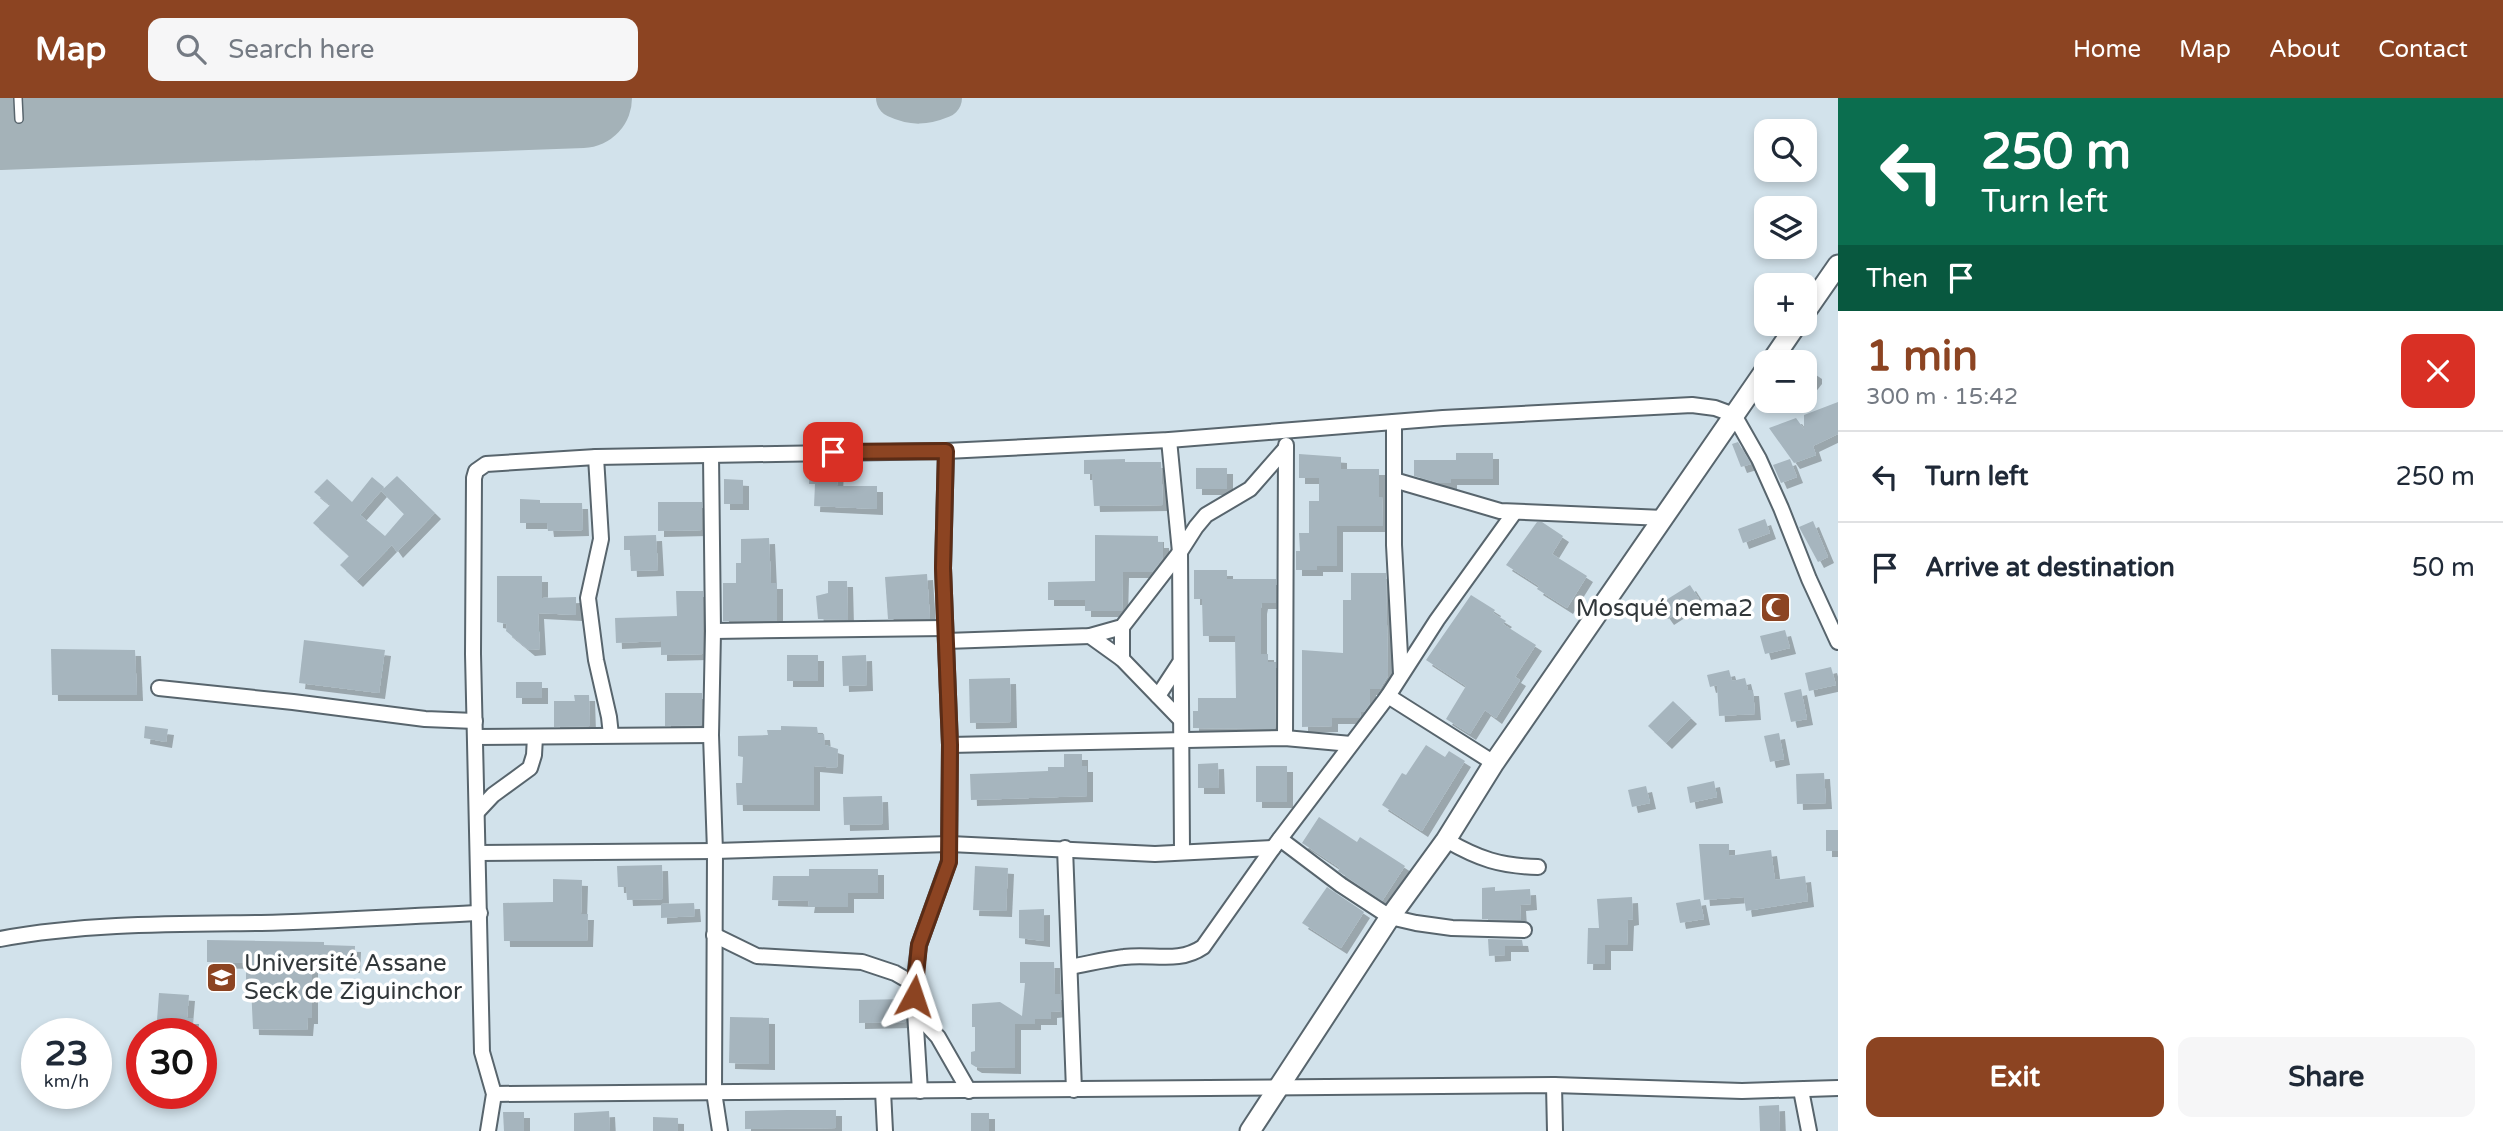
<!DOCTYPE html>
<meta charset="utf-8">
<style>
body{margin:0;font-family:"Varela Round",sans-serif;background:#f6f6f7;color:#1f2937;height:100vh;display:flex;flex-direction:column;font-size:26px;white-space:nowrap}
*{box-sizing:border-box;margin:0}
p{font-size:23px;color:#747a83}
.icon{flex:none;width:38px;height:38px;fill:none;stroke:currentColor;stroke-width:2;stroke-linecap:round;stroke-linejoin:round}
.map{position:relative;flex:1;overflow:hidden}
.side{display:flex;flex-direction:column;background:#fff;width:665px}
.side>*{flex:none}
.top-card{background:#0b6e4f;color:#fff;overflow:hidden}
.controls{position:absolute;left:1754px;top:21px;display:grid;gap:14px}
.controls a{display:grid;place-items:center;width:63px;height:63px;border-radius:14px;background:#fff;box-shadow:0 4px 10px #0003;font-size:35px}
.speed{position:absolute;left:21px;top:920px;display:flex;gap:14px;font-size:35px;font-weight:700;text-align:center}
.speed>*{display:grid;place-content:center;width:91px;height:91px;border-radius:50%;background:#fff;box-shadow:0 4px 10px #0003;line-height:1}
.speed small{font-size:18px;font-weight:400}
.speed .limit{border:10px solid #d22;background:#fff;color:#111}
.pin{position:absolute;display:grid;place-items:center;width:60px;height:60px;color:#fff;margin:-30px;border-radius:14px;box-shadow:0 4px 10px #0006}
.me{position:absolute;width:77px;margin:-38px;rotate:5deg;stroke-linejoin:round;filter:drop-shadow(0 0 5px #0008)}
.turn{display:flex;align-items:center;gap:24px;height:147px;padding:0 28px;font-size:32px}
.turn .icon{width:91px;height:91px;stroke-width:2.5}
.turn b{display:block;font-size:49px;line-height:60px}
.then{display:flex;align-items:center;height:66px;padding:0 28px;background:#0003;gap:14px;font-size:26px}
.round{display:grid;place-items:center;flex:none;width:74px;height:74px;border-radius:14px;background:#f6f6f7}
.overview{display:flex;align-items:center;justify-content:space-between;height:119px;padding:0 28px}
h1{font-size:42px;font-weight:700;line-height:52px;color:#8c4422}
.cta{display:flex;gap:14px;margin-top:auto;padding:14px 28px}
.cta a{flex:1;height:80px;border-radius:14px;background:#8c4422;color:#fff;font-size:28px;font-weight:700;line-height:80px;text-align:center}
.cta a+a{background:#f6f6f7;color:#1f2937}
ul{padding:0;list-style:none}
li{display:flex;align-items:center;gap:21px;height:91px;padding:0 28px;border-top:2px solid #e0e1e3}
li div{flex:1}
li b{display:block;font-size:26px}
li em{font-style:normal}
header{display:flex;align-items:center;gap:42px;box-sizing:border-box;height:98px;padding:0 35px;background:#8c4422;color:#fff}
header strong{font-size:33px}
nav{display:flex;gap:38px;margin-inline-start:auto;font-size:24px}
.search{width:490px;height:63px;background:#f6f6f7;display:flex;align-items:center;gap:18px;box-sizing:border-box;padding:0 24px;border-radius:14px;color:#747a83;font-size:26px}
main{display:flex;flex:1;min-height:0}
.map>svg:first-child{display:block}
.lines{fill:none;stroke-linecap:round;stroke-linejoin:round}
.taxiway{stroke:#a4b2b8;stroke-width:40}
.runway{stroke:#a4b2b8;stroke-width:100}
.building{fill:#a6b5be;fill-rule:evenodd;filter:url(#shadow)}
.service-casing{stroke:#58656d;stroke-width:10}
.minor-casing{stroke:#58656d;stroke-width:18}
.tertiary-casing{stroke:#58656d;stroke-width:23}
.service{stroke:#fff;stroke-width:7}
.minor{stroke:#fff;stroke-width:14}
.tertiary{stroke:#fff;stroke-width:19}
.route-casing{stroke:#5b2c16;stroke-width:18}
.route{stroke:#8c4422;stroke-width:12}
.labels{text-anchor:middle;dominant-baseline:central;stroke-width:7;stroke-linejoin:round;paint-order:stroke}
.poi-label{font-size:24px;fill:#31373a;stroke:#fff;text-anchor:end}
</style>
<header>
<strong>Map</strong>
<div class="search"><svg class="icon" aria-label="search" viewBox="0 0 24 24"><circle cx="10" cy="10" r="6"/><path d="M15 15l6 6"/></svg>Search here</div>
<nav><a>Home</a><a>Map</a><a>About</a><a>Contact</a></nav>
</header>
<main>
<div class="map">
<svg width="1838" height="1033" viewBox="0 0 1838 1033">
<defs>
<filter id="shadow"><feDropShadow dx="6" dy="6" stdDeviation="0" flood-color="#0004"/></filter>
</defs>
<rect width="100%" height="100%" fill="#d2e2eb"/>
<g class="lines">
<!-- taxiway -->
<g class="taxiway">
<path d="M524,0L531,2"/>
<path d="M896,0C913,8 925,7 942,0"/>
<path d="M425,6L436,0"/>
</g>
<!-- runway -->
<path class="runway" d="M0,22L582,0"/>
</g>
<!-- building -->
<g class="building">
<path d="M1804,267L1816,275V280L1804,295Z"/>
<path d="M1838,304V336L1813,348L1816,357L1794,365L1769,330L1796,320L1804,331V317Z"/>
<path d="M1738,344L1751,366L1741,369L1732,346Z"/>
<path d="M1456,355H1493V381H1451V385H1439L1414,378V362H1456Z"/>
<path d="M1299,356L1341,359V371H1379V399H1382L1383,428H1337V468H1317V472H1296V453H1300L1299,435H1309V403H1319V380H1299Z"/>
<path d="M1125,361V364H1161L1163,407L1094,408L1092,376H1084V362Z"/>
<path d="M1790,361L1797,379L1781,385L1773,367Z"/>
<path d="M810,366L838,367L837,388H877V411L814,408L815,386H809Z"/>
<rect x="1196" y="370" width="31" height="21"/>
<path d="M397,378L435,415L397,454L392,447L357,483L340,467L349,458L313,425L330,407L314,394L327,381L352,404L372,379L384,389L381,393ZM381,393L404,416L385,438L360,417Z"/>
<path d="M724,381L743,382V406H724Z"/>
<path d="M520,401L540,402V405H582L583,432L548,433L547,425H520Z"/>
<path d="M658,404H702V432L658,433Z"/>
<path d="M1765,421L1770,435L1743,445L1738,431Z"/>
<path d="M1813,423L1828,459L1818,464L1799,429Z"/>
<path d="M1537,424H1542L1563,438L1552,456L1587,478L1567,510L1537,491L1539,488L1506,467Z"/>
<path d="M656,437L658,472L631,473L630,452H624V438Z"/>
<path d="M1095,437L1158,438V444H1163V460L1152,474H1123L1122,513H1085V502H1048V484L1095,483Z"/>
<path d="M769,440L771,485H777V523H723V485H736V465H741V441Z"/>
<path d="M1194,472H1227V481H1276V505H1262L1261,510V556H1268V564H1276L1275,631L1193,630V613H1198V600H1236L1235,538H1203L1202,501H1194Z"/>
<path d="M1351,475H1386L1388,578L1380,591H1370V605L1364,614H1361L1360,620H1332V628L1302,629V552L1343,555V502H1351Z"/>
<path d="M927,476L930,521H888L885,479Z"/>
<path d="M497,478H542V500L576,499V517L538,515L540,551L529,552L506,533L507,526L497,524Z"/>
<path d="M828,483H847L848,522L818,521L816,498L828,495Z"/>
<path d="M1690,487L1699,501L1668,521L1658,507Z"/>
<path d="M676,493H703V556L661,557V543L616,545L615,520L677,518Z"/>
<path d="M1471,497L1495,512L1493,515L1506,523L1503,526L1536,547L1515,579L1520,582L1496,620L1485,612L1470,636L1446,621L1466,588L1426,562Z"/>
<path d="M1785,532L1790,550L1765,556L1760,538Z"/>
<path d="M304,542L385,552L379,595L299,585Z"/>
<path d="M51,551L135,552L137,597H52Z"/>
<rect x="787" y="557" width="31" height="26"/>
<path d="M866,557L867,587L843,588L842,558Z"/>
<path d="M1831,569L1836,587L1809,593L1805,575Z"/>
<path d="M1729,572L1732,583L1745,580L1748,592H1753L1755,616L1719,618L1717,587L1710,589L1707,577Z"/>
<path d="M1010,580L1011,624L970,625L969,581Z"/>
<rect x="516" y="584" width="26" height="16"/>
<path d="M1801,591L1807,621L1791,624L1784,595Z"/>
<path d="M665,595H702V627L665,628Z"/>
<path d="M574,597H589L590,628L554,629V603H575Z"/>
<path d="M1673,603L1691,620L1666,645L1648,628Z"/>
<path d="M145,628L168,631L166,644L144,640Z"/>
<path d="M781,628L817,629L818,636H824L825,647L838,651L837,670L814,668V707H737L736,685H742L743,659L738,658V638L768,637L767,632H781Z"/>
<path d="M1779,635L1784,661L1770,664L1764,638Z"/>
<path d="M1426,647L1445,659L1449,653L1465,663L1422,733L1382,707L1402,675L1406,677Z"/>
<path d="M1064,656H1082V668H1087V698L971,702L970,676L1048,673V669H1064Z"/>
<path d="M1218,665L1219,690H1198V666Z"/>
<rect x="1256" y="668" width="31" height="36"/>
<path d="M1824,675L1826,705L1797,706L1796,676Z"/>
<path d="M1714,683L1717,699L1690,705L1687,689Z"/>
<path d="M1646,688L1650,705L1632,709L1628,692Z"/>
<path d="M882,698L883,726L844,727L843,699Z"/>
<path d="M1319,719L1357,744L1360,739L1405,768L1382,803L1338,773L1340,770L1302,745Z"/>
<rect x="1826" y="732" width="12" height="21"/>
<path d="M1699,746H1729V758L1771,752L1775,782L1805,778L1808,803L1746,813L1744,799L1704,802Z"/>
<path d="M662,767L663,801L627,802L626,789H618L617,768Z"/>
<path d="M975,768L1008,770L1006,813L973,812Z"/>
<path d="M809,771H878V795H848V809H808L809,803L772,802L773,778H809Z"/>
<path d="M553,781L582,782L581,816H588L587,843H504L503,805L553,804Z"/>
<path d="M1327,789L1364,814L1341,850L1302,825Z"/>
<path d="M1495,789V793L1530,791L1531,806L1520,807L1521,822L1482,821V790Z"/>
<path d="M1632,799L1633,821L1628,822L1627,847H1605V866H1587L1588,830H1599L1597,801Z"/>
<path d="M1700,801L1704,821L1680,825L1676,805Z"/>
<path d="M694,805L695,818L661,820V806Z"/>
<path d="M1044,811V843L1019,840V812Z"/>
<path d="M1488,841L1522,842L1523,848H1505V857L1489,858Z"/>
<path d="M207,842L324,844V847L355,848L354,869L312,868V920H308L307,932L253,931L251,888H246V865L207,864Z"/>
<path d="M1020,864H1054L1055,896H1061V913L1051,914V921H1035V926H1015V970L976,969L971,966V954L975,953V929H972V906L1000,904L1022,918L1025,885H1020Z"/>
<path d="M159,895L189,897L187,920H193L192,934L156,936Z"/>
<path d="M905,901L906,924L859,925V902Z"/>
<path d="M730,919L769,920V966L729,965Z"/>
<path d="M1779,1007L1780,1033H1760L1759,1008Z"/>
<path d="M787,1012H836V1030L745,1031V1013Z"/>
<path d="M609,1013L610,1033H574V1015Z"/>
<path d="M503,1014H524V1033H504Z"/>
<rect x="971" y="1015" width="18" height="18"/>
<path d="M653,1019L678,1020V1033H653Z"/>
</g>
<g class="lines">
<defs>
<path id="service" d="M18,0L19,21"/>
<g id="minor">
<path d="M1394,324V447L1401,576"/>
<path d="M1169,342L1180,454L1182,753"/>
<path d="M711,357L713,533L711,637L715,753L714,994L720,1033"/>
<path d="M596,359L601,441L588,500L596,562L609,619L611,637"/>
<path d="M1394,382L1500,413L1664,420"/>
<path d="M1122,529V561"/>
<path d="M713,533L945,530"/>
<path d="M1090,538L1122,561L1181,622"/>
<path d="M946,543L1090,538L1122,529L1180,454L1196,429L1206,417L1250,391L1286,350"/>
<path d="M159,590L293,604L425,621L475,623"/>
<path d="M1158,598L1179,566"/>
<path d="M1388,598L1494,665"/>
<path d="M476,639L711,637"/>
<path d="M1285,640L1286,347"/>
<path d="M950,647L1285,640L1351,646"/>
<path d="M478,713L493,697L530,670L534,657L535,639"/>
<path d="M1280,741L1341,787L1390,819L1416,825L1452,830L1524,832"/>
<path d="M1446,742C1479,761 1500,768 1538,769"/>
<path d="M1065,750L1074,992"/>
<path d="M479,755L715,753L950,746L1155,756L1273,750"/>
<path d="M714,837L757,858L862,864L895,875L914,886"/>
<path d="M0,841C86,825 174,826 261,825C334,823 407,818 480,815"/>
<path d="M1070,869C1087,866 1106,861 1124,859C1152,855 1178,866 1203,849L1273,750L1388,598L1437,522L1514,415"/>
<path d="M914,913L938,939L969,993"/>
<path d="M1554,987L1555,1033"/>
<path d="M1801,992L1809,1033"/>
<path d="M883,993L885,1033"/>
<path d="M920,993L914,898L916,871L919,847L949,763L950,647L943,470L946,353"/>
<path d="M494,996L1554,987L1742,993L1838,990"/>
<path d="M488,1033L494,996L482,954L473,556L474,380L476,373L486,366L596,359L946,353L1169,342L1443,320L1692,307L1715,310L1734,317L1759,361L1781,410L1809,481L1838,544"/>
</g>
<g id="tertiary">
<path d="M1804,216L1838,167"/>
<path d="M1771,264L1797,226"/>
<path d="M1250,1033L1390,819L1446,742L1494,665L1766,271"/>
</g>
</defs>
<!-- service casing -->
<use href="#service" class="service-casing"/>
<!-- minor casing -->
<use href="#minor" class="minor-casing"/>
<!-- tertiary casing -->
<use href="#tertiary" class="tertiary-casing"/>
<!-- service -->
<use href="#service" class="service"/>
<!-- minor -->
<use href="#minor" class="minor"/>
<!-- tertiary -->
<use href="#tertiary" class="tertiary"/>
</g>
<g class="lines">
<defs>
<path id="route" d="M833,354L946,353L943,470L950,647L949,764L919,847L914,898"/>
</defs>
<!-- route casing -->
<use href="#route" class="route-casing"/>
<!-- route -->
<use href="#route" class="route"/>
</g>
<!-- icons -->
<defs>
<symbol id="mosque-square" viewBox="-11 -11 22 22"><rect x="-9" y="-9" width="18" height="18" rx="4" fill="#8c4422" stroke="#fff"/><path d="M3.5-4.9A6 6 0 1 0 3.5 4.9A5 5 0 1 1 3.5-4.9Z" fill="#fff"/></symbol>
<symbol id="university-square" viewBox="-11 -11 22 22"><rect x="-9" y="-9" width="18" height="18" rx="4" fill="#8c4422" stroke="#fff"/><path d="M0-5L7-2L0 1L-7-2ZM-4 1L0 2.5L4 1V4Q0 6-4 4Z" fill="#fff"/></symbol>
</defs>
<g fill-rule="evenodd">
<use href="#mosque-square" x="1758" y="492" width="35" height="35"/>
<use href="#university-square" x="204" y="862" width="35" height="35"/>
</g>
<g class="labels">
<!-- poi labels -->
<g class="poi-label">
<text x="1753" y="510">Mosqué nema2</text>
<text x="244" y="865" text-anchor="start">Université Assane<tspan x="244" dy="28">Seck de Ziguinchor</tspan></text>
</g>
</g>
</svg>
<div class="controls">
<a><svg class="icon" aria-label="search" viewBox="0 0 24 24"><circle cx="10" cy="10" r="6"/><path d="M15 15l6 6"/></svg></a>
<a><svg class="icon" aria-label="layers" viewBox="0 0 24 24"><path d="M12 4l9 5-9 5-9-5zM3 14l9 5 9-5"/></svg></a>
<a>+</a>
<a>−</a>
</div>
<div class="speed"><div>23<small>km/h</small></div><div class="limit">30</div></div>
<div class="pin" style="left:833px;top:354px;background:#d93025"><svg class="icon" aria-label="arrive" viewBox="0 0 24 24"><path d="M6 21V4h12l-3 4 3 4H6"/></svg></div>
<svg class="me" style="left:914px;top:898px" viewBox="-20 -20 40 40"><path d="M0-17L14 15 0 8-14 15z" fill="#8c4422" stroke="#fff" stroke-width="4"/></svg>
</div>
<section class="side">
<div class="top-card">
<div class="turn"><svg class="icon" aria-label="left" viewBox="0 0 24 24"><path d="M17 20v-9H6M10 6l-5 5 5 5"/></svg><div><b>250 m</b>Turn left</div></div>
<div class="then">Then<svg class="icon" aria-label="arrive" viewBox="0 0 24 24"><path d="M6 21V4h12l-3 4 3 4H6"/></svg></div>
</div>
<div class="overview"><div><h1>1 min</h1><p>300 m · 15:42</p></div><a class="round" style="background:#d93025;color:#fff"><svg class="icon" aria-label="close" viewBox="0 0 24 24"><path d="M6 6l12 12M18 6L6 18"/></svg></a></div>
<ul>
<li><svg class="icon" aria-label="left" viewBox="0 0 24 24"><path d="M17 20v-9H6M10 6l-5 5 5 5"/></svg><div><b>Turn left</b></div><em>250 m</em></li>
<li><svg class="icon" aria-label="arrive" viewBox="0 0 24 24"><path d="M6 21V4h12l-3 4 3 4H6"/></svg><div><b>Arrive at destination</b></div><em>50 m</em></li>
</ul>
<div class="cta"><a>Exit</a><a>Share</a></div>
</section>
</main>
